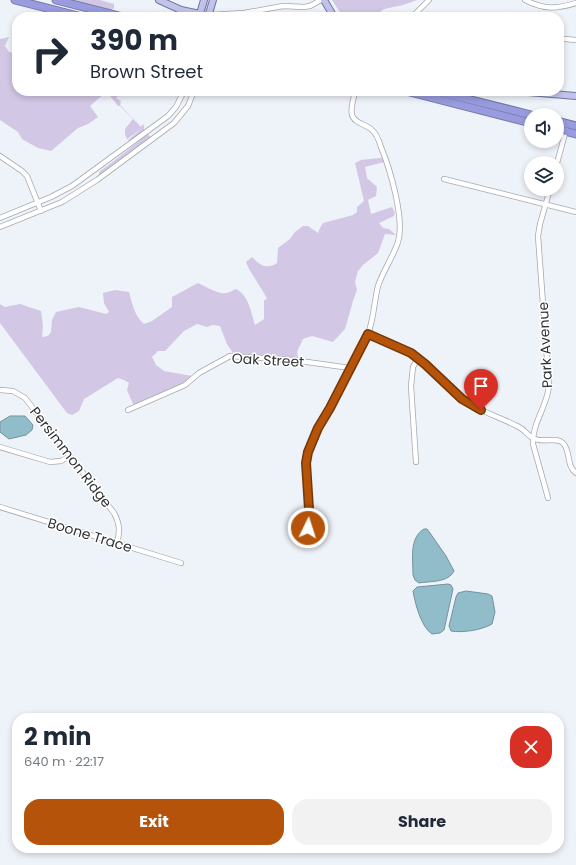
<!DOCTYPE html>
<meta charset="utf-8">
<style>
body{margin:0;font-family:Poppins,sans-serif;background:#f2f2f3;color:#1f2937;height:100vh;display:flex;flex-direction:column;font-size:15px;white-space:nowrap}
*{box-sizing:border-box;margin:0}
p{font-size:13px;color:#747a83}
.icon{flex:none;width:22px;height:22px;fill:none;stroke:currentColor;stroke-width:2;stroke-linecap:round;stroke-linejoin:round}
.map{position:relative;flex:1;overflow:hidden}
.details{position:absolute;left:12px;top:713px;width:552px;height:140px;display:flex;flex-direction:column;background:#fff;border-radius:16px;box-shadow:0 2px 6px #0003}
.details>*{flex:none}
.top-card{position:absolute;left:12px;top:12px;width:552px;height:84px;border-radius:16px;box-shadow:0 2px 6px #0003;background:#fff;color:#1f2937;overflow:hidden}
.tools{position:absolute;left:524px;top:108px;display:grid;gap:8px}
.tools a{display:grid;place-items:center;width:40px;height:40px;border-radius:50%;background:#fff;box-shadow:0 2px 6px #0003;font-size:20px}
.pin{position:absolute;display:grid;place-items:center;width:34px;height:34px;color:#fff;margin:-41px -17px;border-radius:50% 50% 50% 0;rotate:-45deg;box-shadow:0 0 4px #0007}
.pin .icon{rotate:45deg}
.me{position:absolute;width:44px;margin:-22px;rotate:4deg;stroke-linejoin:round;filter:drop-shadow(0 0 3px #0008)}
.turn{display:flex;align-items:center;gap:14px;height:84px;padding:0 12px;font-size:18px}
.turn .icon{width:52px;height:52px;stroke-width:2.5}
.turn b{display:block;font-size:28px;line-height:34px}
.round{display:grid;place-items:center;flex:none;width:42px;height:42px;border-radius:16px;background:#f2f2f3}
.headline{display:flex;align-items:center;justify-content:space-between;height:68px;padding:0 12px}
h1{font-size:24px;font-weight:700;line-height:30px}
.cta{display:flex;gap:8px;margin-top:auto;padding:8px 12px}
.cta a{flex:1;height:46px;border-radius:16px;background:#b45309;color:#fff;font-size:16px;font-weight:700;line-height:46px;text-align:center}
.cta a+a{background:#f2f2f3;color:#1f2937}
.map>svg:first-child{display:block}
.green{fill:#d2c7e4}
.water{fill:#91bdca;stroke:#74939d}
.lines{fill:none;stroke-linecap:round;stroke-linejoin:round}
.minor-casing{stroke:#a5a9af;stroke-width:6}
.major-casing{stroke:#7476a2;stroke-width:8}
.highway-casing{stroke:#7476a2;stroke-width:9}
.minor{stroke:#fff;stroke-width:4.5}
.major{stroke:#c1c3eb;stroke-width:6}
.highway{stroke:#989bdd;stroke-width:7}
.route-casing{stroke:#753606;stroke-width:10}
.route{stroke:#b45309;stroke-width:7}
.labels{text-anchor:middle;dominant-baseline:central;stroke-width:3;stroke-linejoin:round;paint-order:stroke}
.street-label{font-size:14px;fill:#313235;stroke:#fff}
</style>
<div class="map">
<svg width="576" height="865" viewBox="0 0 576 865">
<rect width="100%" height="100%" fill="#eef2f9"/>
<!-- green -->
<g class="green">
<path d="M75,0H100L114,4V8L111,10Z"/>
<path d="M332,0H417L403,5L384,9L373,17H343Z"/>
<path d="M9,37L5,46L9,52L16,53L17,52V91H46L51,93L64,92L71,96L76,94V91H109L105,93L90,106L98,117L88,124L78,128L51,151L38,148L22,139L18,132L0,120V39Z"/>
<path d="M115,91H123L116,98L121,101L120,105L141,127L143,124L144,126V132L130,142L128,140L142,128L127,139L125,134V129L133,119L120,106H118L108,93Z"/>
<path d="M148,134L151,138L99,175V172C116,160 131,147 148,134Z"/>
<path d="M380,158L383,159L384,162L365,167L367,178L377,187L376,196L368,200L371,214L392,207L395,213L394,216L379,223L383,228L389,229L396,235L385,234L378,253L363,265L358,271L355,282L357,290L353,301L345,329L333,342L312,336L303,339L297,352L298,358L233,353L227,344L220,326L213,325L207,327L197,324L184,331L165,351H158L152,357L156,365L164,371L192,376L183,384L134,406L127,390L129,383L124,380L118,378L84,399L79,411L72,415L67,413L0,323V304L5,307L20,304L41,311L43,326L42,337L48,336L51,332L52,320L56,312L79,307L106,314L109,312L104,303L103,293L115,290L129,292C132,303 135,317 144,324L152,321L172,307V297L198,283C205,286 219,295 226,293C229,293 233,290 236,289C249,296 251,312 255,325L264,319V301L267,298L249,269L246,262L252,257C260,265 266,270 277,263L278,248L290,239L295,232L303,226H308L318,233L320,228L323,223L353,215L357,212V207L364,201L355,163L361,160Z"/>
</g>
<!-- water -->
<g class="water">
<path d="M10,416H25L33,425L32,430L26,435L9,439L0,432V422Z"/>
<path d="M424,529H427L430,533L446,556L454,571C448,583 430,581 419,583L415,580L413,575C413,559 409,538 424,529Z"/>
<path d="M448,584L451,585L453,589L444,630L440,633L432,634C421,627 415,603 413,591L417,587Z"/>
<path d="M466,591L488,594L492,596L495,612L492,624C482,630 463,633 451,631L449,626L456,597L458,593Z"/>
</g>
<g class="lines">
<defs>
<g id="minor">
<path d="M525,0C545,10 556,9 576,3"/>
<path d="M209,15L244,13L283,6L304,7L310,6L321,0"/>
<path d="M412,17L429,0"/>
<path d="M565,39L576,40"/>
<path d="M0,156L22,171L27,176L41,211"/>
<path d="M557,163L566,130"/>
<path d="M444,179L576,212"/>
<path d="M0,218L51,197L72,186L168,116L176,107L184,91"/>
<path d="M0,227L62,202L97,180L174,123L188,106L194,91"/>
<path d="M368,334C387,341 409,349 425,363C440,377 453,395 472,405C487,414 504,419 519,427C525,430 528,436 533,438C542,444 555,436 563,443C571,451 566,466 576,473"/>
<path d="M0,390L13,391L25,398L114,513C120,524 120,532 117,543"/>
<path d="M128,410L185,385L199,373L230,356L293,360L350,368"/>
<path d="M0,447L50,462L61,461L70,456"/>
<path d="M416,462L411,386L413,367L418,358"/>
<path d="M548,498L533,444C532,423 547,407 549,386L538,236L540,224L550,189"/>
<path d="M0,507L181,563"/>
<path d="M307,528L309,509L306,463L308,452L318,427L330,408L368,334C374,318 374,302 378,286C383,271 393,257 398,242C405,219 390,169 381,147C379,140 376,133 371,129C365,124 354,123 352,115C350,108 354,98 355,91"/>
</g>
<g id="major">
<path d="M159,0L181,10L200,14"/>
<path d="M324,0L334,17"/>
<path d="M199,17L204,0"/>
<path d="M208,17L213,0"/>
<path d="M516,91L576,96"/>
</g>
<g id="highway">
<path d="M15,0L82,17"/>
<path d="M56,0L123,17"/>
<path d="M406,91L531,123"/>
<path d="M435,91L531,115"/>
<path d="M557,121L576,126"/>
<path d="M557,129L576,134"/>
</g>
</defs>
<!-- minor casing -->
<use href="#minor" class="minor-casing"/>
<!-- major casing -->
<use href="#major" class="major-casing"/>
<!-- highway casing -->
<use href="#highway" class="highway-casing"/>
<!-- minor -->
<use href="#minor" class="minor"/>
<!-- major -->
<use href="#major" class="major"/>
<!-- highway -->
<use href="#highway" class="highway"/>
</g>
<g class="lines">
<defs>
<path id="route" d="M308,528L309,509L306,463L308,452L318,428L330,408L368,334L411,353L425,364L462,399L481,410"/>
</defs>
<!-- route casing -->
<use href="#route" class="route-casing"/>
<!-- route -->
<use href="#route" class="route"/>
</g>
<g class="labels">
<!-- street labels -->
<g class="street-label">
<text transform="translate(545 345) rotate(-93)">Park Avenue</text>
<text transform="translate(268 360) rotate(3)">Oak Street</text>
<text transform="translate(71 457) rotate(52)">Persimmon Ridge</text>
<text transform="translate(90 535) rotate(17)">Boone Trace</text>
</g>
</g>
</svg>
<div class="tools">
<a><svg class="icon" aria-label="sound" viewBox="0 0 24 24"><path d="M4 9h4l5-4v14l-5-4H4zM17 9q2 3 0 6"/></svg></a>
<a><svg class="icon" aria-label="layers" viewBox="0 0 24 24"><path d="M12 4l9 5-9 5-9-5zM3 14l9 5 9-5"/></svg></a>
</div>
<div class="pin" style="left:481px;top:410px;background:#d93025"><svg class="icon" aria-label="arrive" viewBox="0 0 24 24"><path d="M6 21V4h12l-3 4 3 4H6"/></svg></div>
<svg class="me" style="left:308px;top:528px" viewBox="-20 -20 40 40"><circle r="17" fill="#b45309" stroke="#fff" stroke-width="3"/><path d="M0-11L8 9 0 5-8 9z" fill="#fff"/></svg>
<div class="top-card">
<div class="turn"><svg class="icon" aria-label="right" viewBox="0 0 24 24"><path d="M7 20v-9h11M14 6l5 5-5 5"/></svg><div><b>390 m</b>Brown Street</div></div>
</div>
<section class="details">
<div class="headline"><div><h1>2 min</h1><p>640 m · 22:17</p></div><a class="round" style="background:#d93025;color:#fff"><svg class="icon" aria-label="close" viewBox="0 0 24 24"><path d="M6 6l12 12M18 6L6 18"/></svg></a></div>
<div class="cta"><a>Exit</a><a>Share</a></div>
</section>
</div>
